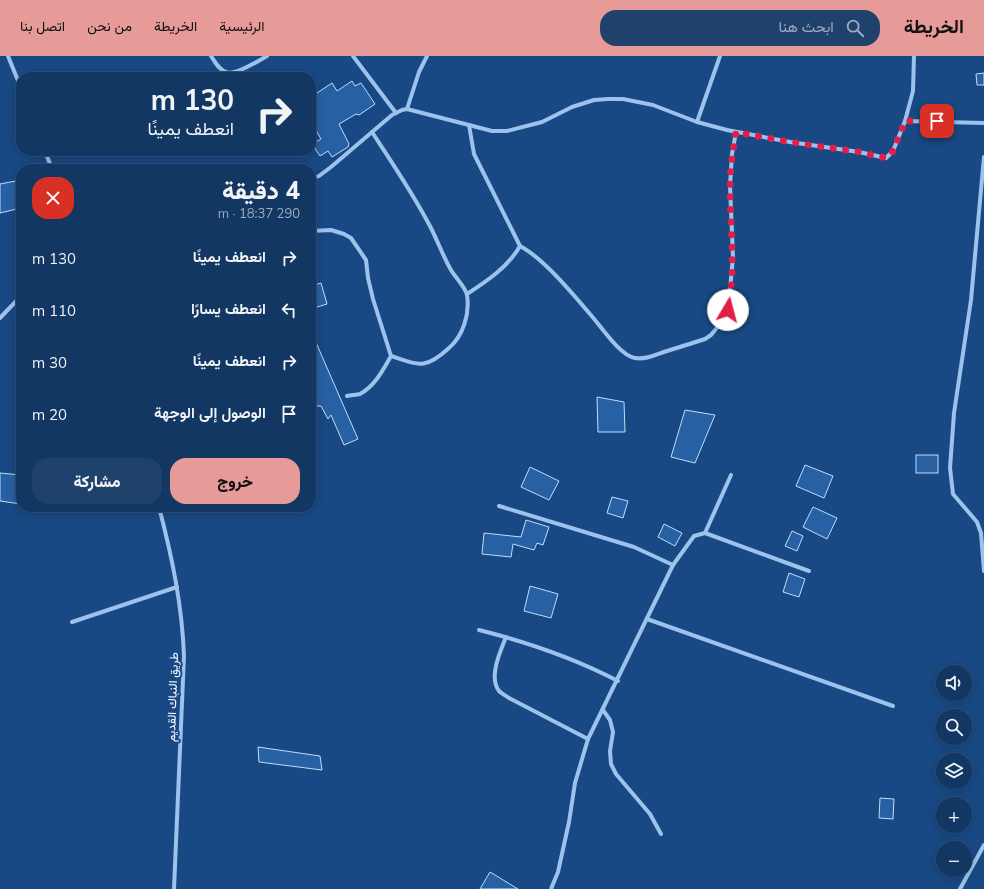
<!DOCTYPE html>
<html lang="ar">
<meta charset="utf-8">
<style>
body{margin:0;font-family:Mulish,Vazirmatn,sans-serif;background:#1f426c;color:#f1f3f6;direction:rtl;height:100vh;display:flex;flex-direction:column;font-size:15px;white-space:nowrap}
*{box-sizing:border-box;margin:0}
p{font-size:13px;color:#9cacbe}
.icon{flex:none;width:22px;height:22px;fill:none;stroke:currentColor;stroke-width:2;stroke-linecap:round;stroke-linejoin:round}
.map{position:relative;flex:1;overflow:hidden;direction:ltr}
.details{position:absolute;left:16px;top:108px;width:300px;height:348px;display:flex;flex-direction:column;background:#123763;border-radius:16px;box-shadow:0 2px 10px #0003,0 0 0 1px #315178;direction:rtl}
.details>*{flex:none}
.guide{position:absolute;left:16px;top:16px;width:300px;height:84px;border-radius:16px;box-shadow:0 2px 10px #0003,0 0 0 1px #315178;direction:rtl;background:#123763;color:#f1f3f6;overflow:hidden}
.controls{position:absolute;left:936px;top:609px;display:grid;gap:8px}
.controls a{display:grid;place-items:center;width:36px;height:36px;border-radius:50%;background:#123763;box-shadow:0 2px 10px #0003,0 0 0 1px #315178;font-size:20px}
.pin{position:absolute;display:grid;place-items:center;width:34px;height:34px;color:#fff;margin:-17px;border-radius:8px;box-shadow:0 2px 6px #0006}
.me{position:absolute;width:44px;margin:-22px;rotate:8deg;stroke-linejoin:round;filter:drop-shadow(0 0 3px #0008)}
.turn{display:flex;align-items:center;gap:14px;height:84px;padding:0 16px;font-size:18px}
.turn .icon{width:52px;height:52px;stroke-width:2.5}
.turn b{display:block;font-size:28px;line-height:34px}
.round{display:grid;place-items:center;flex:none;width:42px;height:42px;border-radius:16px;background:#1f426c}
.head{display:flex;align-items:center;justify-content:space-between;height:68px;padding:0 16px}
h1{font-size:24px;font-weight:800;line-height:30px}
.button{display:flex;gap:8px;margin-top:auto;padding:8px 16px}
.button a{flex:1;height:46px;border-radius:16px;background:#e69b98;color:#111;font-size:16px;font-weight:800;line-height:46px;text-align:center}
.button a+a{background:#1f426c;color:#f1f3f6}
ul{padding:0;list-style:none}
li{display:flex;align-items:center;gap:12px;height:52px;padding:0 16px}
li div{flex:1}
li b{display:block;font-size:15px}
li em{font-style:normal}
header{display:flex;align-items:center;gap:24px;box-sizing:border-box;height:56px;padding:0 20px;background:#e69b98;color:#111}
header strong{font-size:19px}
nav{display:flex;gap:22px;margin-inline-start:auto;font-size:14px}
.search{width:280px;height:36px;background:#1f426c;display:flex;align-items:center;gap:10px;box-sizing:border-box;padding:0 14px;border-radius:16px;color:#9cacbe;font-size:15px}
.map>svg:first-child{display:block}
.building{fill:#2760a3;stroke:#c2dcf9}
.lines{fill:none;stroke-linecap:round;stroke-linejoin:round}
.minor{stroke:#9dc2ec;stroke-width:4}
.route{stroke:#e11d48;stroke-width:7;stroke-dasharray:0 12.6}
.labels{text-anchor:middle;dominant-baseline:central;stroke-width:4;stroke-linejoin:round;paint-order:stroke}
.street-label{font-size:12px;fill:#fff;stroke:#184984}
</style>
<header>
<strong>الخريطة</strong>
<div class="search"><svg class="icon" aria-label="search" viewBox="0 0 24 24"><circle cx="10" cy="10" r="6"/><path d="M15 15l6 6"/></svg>ابحث هنا</div>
<nav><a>الرئيسية</a><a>الخريطة</a><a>من نحن</a><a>اتصل بنا</a></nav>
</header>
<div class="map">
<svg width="984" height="833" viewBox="0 0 984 833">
<rect width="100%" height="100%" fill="#184984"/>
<!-- building -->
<g class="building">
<path d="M984,17V29H977L976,18Z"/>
<path d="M352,25L355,30L361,27L375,48L359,59L356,58L339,68L349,88L348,91L332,101L328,95L320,100L312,88L321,83L311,66V41L332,27L337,35Z"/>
<path d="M21,124V152L0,157V128Z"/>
<path d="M321,227L327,248L311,253V230Z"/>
<path d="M311,275L358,383L344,389L331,359L328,363L321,350H315L311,340Z"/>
<path d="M597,341L624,346L625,376H598Z"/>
<path d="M685,354L715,359L695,407L671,401Z"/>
<rect x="916" y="399" width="22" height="18"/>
<path d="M805,409L833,420L824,442L796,430Z"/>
<path d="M530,411L559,425L549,444L521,431Z"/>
<path d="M0,417L21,419V448L0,445Z"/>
<path d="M612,441L628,445L623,462L607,457Z"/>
<path d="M813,451L837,462L827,483L803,471Z"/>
<path d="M526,464L549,471L543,489L537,487L534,494L513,488L511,501L482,498L484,477L521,481Z"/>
<path d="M664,468L682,477L675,490L658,481Z"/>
<path d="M792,475L803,480L797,495L785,490Z"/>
<path d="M789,517L805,523L799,541L783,536Z"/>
<path d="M530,530L558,538L551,562L524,555Z"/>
<path d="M258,691L320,700L322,714L259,706Z"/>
<path d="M880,742L894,743L893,763L879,762Z"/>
<path d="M490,816L518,833H480Z"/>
</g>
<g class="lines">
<!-- minor -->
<g class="minor">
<path d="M8,0L21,32"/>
<path d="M211,0C215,6 219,14 226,16C235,20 258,5 267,0"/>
<path d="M353,0L396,57"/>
<path d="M407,53L419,16L427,0"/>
<path d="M905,65L913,35L914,0"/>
<path d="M697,66L720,0"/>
<path d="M372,76C393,108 414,139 431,172C438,186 443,200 451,214C455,221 466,232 467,239C470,258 463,280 449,292C425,314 419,309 391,300"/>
<path d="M45,95L52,113"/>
<path d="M984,101L971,244L954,357L950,412L953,438L977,466L981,477L984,515"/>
<path d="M311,123L319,120L331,111L392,59L402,54L407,53L492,75H507L542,66L572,51L594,44L608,43H623L653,49L697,66L727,74L790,86L859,96L886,102L893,95L905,65L984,67"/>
<path d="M311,175L331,174L344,178L351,182L366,204L368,222L373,243L391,300C383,314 375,330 360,338C356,339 351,339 347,340"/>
<path d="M520,190C543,202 572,237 590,258C600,269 620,300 635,302C646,304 657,298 667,295C680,291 693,287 705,283L711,279L720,268L728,254L729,245L733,201L730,130L732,98L736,76"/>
<path d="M467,238C487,225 508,211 520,190L474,98L469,69"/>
<path d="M0,262L21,240"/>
<path d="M499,450L634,491L673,509"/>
<path d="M159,451C172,501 182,548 184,600L174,833"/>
<path d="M705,477L731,419"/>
<path d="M647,563L893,650"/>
<path d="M72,566L177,531"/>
<path d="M479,574C527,586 574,602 618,625"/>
<path d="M506,581C501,594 488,621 499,635C501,637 506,640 509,642L588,683"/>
<path d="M603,654L610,664L613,676L610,695L611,708L616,718L650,758L661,778"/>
<path d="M551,833L558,816L569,766L575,727L588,683L673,509L694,480L705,477L809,515"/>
<path d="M960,833L984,789"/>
</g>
</g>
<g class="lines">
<!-- route -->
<path class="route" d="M728,254C736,213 730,172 730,131C730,112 733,94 736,76L790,86L859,96L886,102L893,95L905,65H937"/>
</g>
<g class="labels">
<!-- street labels -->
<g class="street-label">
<text transform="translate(172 641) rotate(-88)">طريق النباك القديم</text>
</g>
</g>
</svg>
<div class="controls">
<a><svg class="icon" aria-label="sound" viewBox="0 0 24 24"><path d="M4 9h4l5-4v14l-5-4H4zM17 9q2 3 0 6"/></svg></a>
<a><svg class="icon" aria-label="search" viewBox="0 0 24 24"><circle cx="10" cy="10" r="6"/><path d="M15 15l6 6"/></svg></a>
<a><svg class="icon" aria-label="layers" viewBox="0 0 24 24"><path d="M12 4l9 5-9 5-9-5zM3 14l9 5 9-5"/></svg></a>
<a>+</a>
<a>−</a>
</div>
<div class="pin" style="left:937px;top:65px;background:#d93025"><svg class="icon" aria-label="arrive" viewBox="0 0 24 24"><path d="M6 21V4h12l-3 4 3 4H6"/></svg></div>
<svg class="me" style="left:728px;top:254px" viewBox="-20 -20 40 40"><circle r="19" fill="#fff"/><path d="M0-13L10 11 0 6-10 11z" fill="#e11d48"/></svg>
<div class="guide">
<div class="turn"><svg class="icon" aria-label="right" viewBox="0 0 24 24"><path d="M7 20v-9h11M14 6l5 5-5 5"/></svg><div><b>130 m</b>انعطف يمينًا</div></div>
</div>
<section class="details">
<div class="head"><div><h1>4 دقيقة</h1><p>290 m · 18:37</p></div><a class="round" style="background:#d93025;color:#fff"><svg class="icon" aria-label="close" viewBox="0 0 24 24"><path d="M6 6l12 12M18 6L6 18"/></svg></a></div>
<ul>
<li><svg class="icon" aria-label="right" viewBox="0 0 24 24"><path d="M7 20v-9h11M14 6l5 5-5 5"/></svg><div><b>انعطف يمينًا</b></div><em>130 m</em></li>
<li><svg class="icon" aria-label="left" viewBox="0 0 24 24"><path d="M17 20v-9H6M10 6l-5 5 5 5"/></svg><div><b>انعطف يسارًا</b></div><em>110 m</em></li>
<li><svg class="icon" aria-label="right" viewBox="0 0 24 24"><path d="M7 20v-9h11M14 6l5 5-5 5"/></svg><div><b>انعطف يمينًا</b></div><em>30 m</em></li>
<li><svg class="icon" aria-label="arrive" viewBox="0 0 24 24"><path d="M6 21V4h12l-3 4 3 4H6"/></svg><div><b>الوصول إلى الوجهة</b></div><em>20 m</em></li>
</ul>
<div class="button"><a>خروج</a><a>مشاركة</a></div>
</section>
</div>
